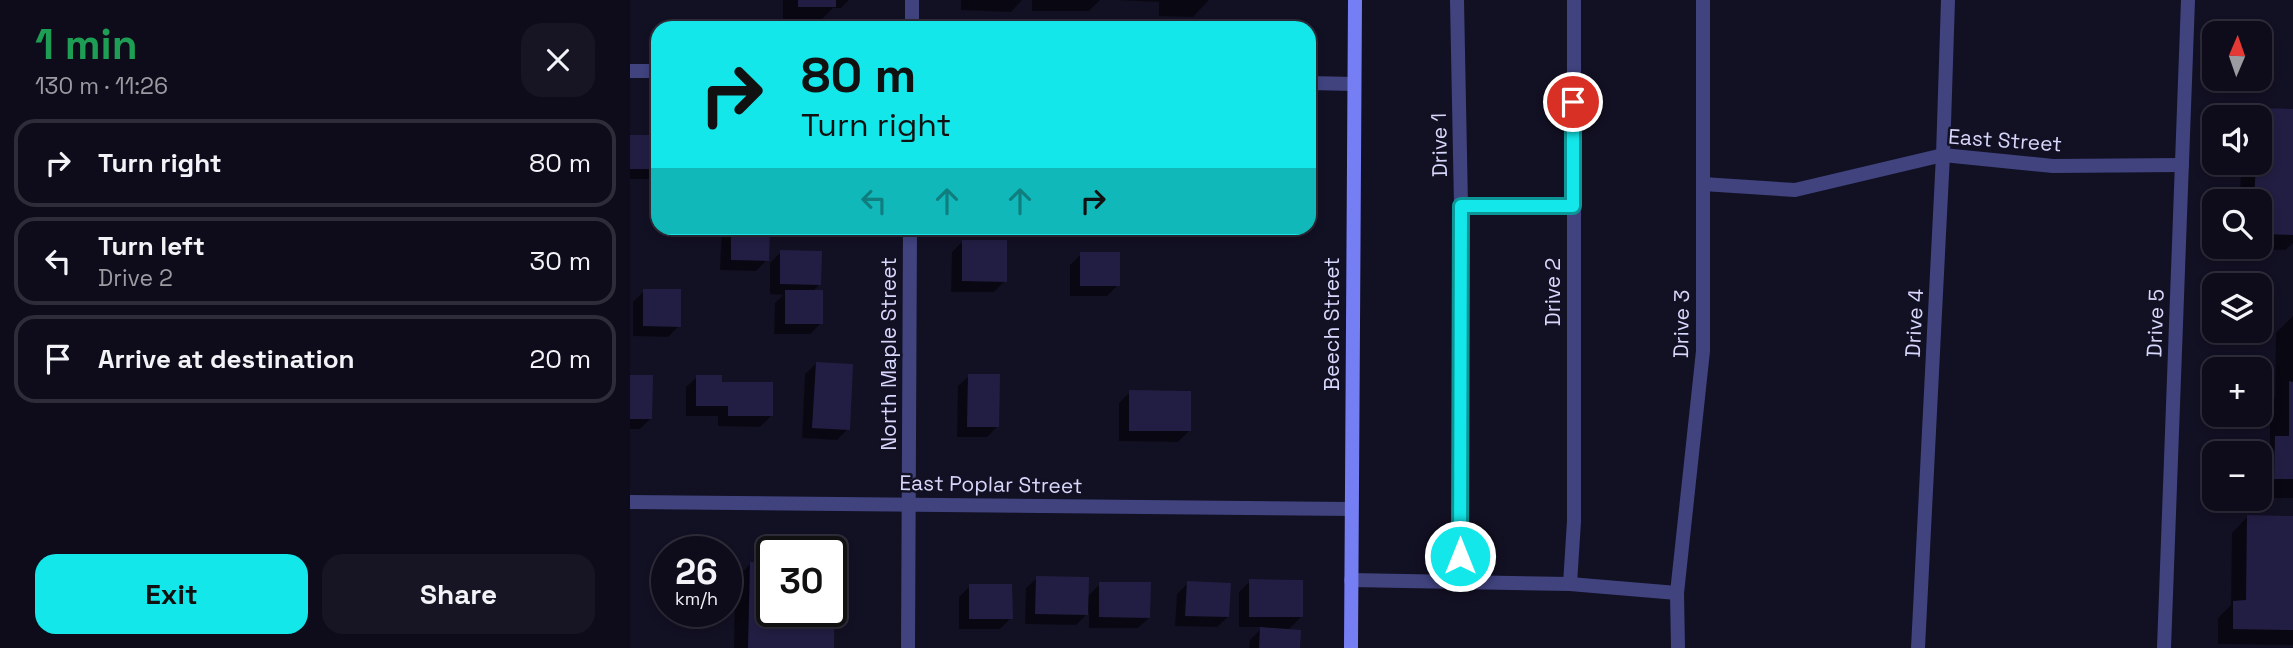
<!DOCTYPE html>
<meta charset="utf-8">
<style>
body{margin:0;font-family:"Space Grotesk",sans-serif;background:#171523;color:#f1f3f6;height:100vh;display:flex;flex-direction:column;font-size:26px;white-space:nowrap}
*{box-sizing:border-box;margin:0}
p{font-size:23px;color:#9b9ba2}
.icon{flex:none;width:38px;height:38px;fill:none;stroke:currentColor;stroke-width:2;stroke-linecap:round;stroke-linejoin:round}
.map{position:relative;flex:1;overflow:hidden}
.panel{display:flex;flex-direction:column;background:#0e0c1a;width:630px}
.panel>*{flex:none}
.banner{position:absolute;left:21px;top:21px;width:665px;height:214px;border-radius:21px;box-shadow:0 4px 10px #0003,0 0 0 2px #2e2c39;background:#14e7e9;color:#111;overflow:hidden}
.needle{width:46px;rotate:2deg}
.fabs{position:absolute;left:1572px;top:21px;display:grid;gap:14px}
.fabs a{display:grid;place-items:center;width:70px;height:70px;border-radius:14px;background:#0e0c1a;box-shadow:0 4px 10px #0003,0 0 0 2px #2e2c39;font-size:35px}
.speed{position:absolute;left:21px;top:536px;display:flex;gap:14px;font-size:35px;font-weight:700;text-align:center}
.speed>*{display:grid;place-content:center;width:91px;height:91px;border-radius:50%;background:#0e0c1a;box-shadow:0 4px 10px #0003,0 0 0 2px #2e2c39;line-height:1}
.speed small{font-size:18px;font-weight:400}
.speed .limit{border:4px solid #111;border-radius:10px;background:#fff;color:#111}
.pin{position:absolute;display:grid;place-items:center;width:60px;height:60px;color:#fff;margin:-30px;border:4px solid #fff;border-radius:50%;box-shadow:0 2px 7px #0007}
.me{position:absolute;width:77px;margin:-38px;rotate:0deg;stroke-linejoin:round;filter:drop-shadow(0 0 5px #0008)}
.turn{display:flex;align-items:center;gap:24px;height:147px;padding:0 35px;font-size:32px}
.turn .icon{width:91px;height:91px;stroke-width:2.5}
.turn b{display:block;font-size:49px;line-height:60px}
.lanes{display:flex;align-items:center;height:66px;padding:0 35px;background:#0003;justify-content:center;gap:35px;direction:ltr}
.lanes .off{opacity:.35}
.round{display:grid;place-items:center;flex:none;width:74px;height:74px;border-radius:21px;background:#171523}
.summary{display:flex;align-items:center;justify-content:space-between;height:119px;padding:0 35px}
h1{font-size:42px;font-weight:600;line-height:52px;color:#1e9e55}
.action{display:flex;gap:14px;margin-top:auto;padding:14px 35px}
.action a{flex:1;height:80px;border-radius:21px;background:#14e7e9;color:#111;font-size:28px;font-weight:600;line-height:80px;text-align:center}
.action a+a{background:#171523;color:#f1f3f6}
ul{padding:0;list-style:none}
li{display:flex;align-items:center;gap:21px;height:88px;margin:0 14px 10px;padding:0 21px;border:4px solid #2e2c39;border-radius:21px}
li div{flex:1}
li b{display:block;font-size:26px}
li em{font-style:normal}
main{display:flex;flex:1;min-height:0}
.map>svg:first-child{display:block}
.shadow{fill:#0007}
.building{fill:#221e43}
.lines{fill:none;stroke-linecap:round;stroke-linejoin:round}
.lane{stroke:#40437e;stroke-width:12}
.street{stroke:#40437e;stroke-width:14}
.secondary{stroke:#767ef3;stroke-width:14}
.route-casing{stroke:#0d9697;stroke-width:18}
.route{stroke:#14e7e9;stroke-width:12}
.labels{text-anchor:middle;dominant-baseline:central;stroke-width:5;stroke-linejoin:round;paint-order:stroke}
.street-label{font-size:21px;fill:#d7d6fb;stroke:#121023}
</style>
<main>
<section class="panel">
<div class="summary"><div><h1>1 min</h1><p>130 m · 11:26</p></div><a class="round"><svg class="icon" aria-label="close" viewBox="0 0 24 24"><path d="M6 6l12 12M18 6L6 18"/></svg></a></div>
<ul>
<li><svg class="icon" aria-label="right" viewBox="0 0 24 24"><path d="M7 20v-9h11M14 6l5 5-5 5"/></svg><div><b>Turn right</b></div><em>80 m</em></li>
<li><svg class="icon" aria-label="left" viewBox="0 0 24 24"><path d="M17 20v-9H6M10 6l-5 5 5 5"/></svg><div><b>Turn left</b><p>Drive 2</p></div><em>30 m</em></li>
<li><svg class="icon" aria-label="arrive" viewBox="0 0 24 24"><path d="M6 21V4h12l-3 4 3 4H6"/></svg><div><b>Arrive at destination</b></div><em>20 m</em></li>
</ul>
<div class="action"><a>Exit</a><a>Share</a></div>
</section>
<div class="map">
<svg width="1663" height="648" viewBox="0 0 1663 648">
<rect width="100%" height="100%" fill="#121023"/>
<!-- shadow -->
<g class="shadow">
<path d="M153,0H219L211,8H203L189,22H153Z"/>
<path d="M331,0H392L381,12L331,10Z"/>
<path d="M402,0H470L459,11H402Z"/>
<path d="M487,0H579L563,17L529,16V2Z"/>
<path d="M1628,110L1663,111V243L1655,250L1609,249V247H1629V201H1610L1611,163H1629V117H1621Z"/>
<path d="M28,136V179H0V137Z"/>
<path d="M92,228H138L137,260L126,271L90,270Z"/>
<path d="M333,241L375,281L364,292H321L322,252Z"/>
<path d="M151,252L190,284L182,292L191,323L180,334H144L145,303L153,295L140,294V263Z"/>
<path d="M451,254L488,285L477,296H440V265Z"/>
<path d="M14,291L49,326L38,337L3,336V302Z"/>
<path d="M1663,316V498H1629V453L1640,443V403L1645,397L1646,333Z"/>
<path d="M186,364L218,429L207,440L172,438L175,374Z"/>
<path d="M339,376L368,426L357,437H327L328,386Z"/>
<path d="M0,377L21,418L10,429H0Z"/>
<path d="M67,377L91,384L141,416L130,427L88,426V416H56V387Z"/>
<path d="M500,392L559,431L548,442L489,441V403Z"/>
<path d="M1617,517H1663V645L1588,644V618L1601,605L1602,533Z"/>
<path d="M120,564L142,611H201L202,648H104L105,580Z"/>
<path d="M407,578L457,597L470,584L519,618L508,628H459V612L446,625L395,624L396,588Z"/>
<path d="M620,581L671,617L657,631L668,648H619L620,640L633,627H609V592Z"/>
<path d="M558,583L598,617L587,627L545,626L547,594Z"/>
<path d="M340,586L381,618L370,629H329V597Z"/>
</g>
<!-- building -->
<g class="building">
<rect x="168" y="0" width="38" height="7"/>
<path d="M1627,108L1663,109V235L1629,234V201H1624L1626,163H1629V117H1627Z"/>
<rect x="0" y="135" width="28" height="34"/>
<path d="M101,228H140L139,261L101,260Z"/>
<path d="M332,240H377V282L332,281Z"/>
<path d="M150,250L192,251L191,285L150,284Z"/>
<rect x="450" y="252" width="40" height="34"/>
<path d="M13,289H51V327L13,326Z"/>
<rect x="155" y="290" width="38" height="34"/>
<path d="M186,362L223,364L220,430L182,428Z"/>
<path d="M338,374H370L369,427H337Z"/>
<path d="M0,375H23L22,419H0Z"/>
<path d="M66,375H92V382H143V416H98V406H66Z"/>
<path d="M1659,381L1663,382V479H1644L1645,436H1659Z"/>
<path d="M499,390L561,391V431H499Z"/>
<path d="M1617,515L1663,516V630L1603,629V601L1616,600Z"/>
<path d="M120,562L142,563V611H201V564H205L204,648H118Z"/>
<path d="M406,576L459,577L458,615L405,614Z"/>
<path d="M619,579L673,580V617H619Z"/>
<path d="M557,581L601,583L599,617L555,616Z"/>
<path d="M469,582H521L520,618L469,617Z"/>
<path d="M339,584H382L383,619H339Z"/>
<path d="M630,627L671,630L670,648H629Z"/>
</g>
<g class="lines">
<!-- lane -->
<path class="lane" d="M831,206H943"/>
<!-- street -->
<g class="street">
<path d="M827,0L831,206L830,583"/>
<path d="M282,28V0"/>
<path d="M0,71H28"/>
<path d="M679,83L724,84"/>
<path d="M1073,184L1165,190L1313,155L1423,166L1552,165"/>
<path d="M0,502L721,509"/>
<path d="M721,580L940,584L1047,593"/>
<path d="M940,584L944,521V0"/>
<path d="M278,648L280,228"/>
<path d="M1048,648L1047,593L1073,351V0"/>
<path d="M1288,648L1313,155L1318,0"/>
<path d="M1534,648L1558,0"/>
</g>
<!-- secondary -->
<path class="secondary" d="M721,648L725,0"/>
</g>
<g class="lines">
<defs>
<path id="route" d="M830,556L831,206H943V102"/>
</defs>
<!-- route casing -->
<use href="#route" class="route-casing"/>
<!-- route -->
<use href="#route" class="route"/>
</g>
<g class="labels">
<!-- street labels -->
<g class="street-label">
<text transform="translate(1375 140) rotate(4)">East Street</text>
<text transform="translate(809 145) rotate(-91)">Drive 1</text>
<text transform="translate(922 292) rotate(-90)">Drive 2</text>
<text transform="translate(1284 323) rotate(-87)">Drive 4</text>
<text transform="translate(1525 323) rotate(-88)">Drive 5</text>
<text transform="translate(701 324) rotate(-90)">Beech Street</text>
<text transform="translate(1051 324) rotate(-89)">Drive 3</text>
<text transform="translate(258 354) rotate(-90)">North Maple Street</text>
<text transform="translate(361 484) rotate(1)">East Poplar Street</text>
</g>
</g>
</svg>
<div class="fabs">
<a><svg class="needle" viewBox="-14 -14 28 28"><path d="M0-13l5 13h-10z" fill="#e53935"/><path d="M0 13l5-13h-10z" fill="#9b9ba2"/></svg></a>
<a><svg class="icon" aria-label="sound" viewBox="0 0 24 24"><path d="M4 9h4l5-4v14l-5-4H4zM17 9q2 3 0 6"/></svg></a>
<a><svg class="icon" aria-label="search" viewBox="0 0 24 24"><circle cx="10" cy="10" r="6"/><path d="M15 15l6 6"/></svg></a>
<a><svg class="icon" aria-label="layers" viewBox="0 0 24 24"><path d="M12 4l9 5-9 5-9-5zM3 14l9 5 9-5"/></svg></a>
<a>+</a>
<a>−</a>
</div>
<div class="speed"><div>26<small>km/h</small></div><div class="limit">30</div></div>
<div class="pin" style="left:943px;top:102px;background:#d93025"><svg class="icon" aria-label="arrive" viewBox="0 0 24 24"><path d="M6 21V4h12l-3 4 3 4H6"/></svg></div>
<svg class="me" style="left:830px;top:556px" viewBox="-20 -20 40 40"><circle r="17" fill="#14e7e9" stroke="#fff" stroke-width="3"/><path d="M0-11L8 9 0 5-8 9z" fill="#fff"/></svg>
<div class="banner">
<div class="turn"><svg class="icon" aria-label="right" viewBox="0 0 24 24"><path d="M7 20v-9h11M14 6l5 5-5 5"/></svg><div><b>80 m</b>Turn right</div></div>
<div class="lanes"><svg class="icon off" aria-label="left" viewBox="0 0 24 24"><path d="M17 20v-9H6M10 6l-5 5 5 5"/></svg><svg class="icon off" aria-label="ahead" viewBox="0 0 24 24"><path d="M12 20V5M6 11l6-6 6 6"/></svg><svg class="icon off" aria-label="ahead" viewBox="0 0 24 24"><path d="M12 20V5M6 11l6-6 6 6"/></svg><svg class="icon" aria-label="right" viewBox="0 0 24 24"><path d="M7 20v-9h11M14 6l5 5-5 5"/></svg></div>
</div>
</div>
</main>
